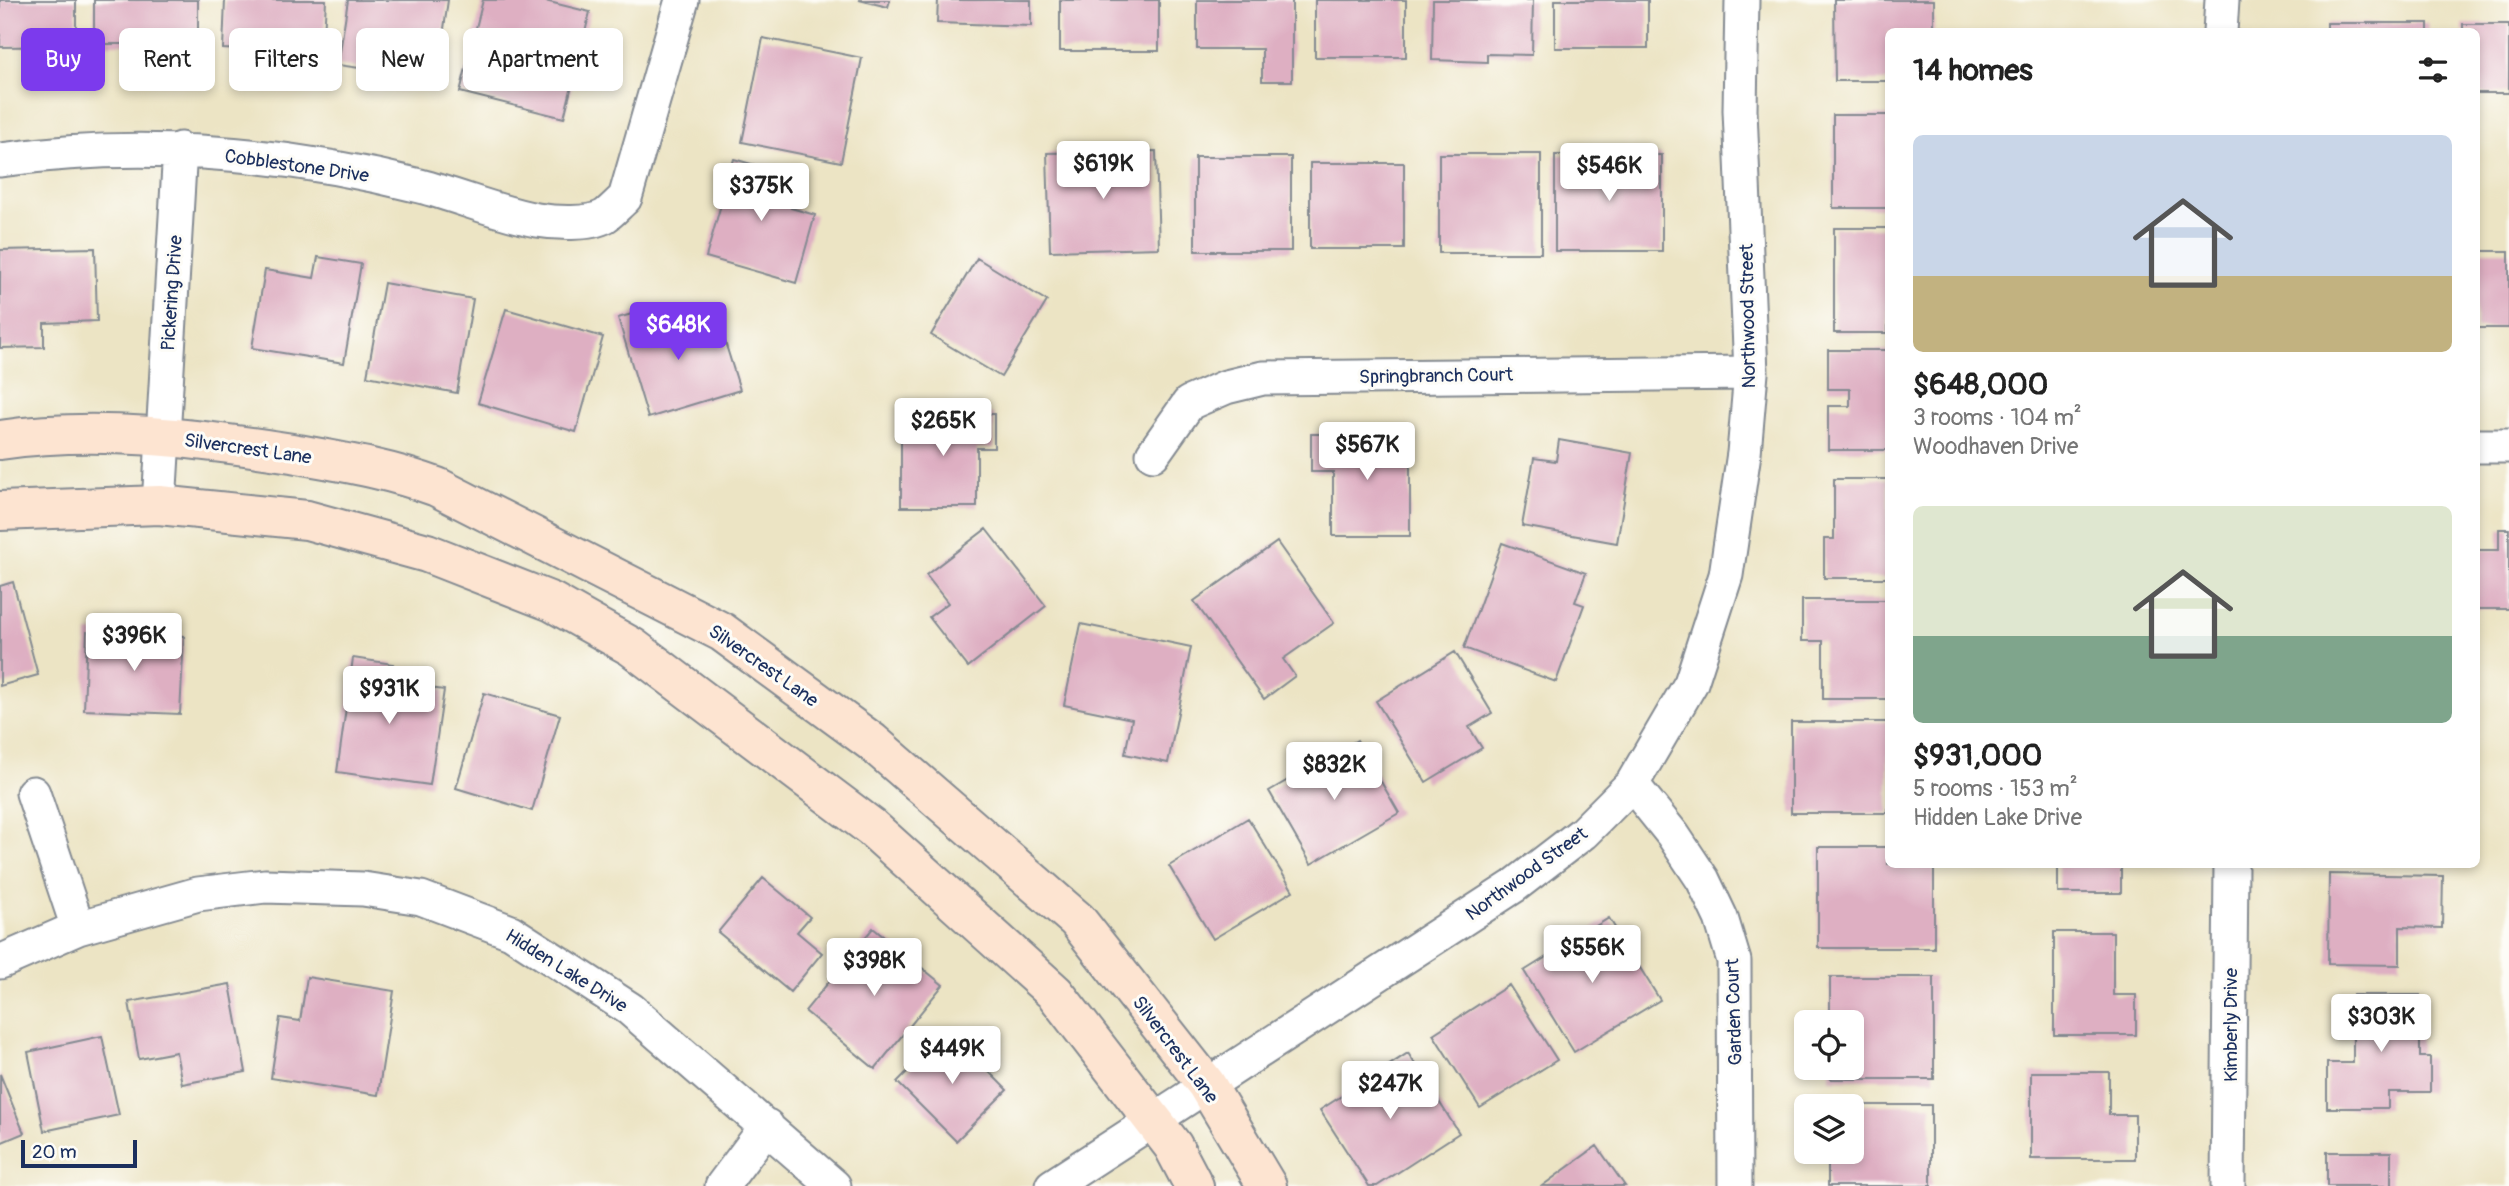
<!DOCTYPE html>
<meta charset="utf-8">
<style>
:root{--surface:#fff;--page:#f6f6f6;--text:#222;--muted:#767676;--accent:#7c3aed}
body{margin:0;font-family:Pangolin,sans-serif;background:var(--page);color:var(--text);height:100vh;display:flex;flex-direction:column;font-size:26px;white-space:nowrap}
*{box-sizing:border-box;margin:0}
p{font-size:23px;color:var(--muted)}
.icon{flex:none;width:38px;height:38px;fill:none;stroke:currentColor;stroke-width:2;stroke-linecap:round;stroke-linejoin:round}
.map{position:relative;flex:1;overflow:hidden}
.panel{position:absolute;left:1885px;top:28px;width:595px;height:840px;display:flex;flex-direction:column;background:var(--surface);border-radius:10px;box-shadow:0 4px 10px #0003}
.panel>*{flex:none}
.top-card{position:absolute;left:21px;top:28px;width:665px;height:63px;display:flex;gap:14px}
.buttons{position:absolute;left:1794px;top:1010px;display:grid;gap:14px}
.buttons a{display:grid;place-items:center;width:70px;height:70px;border-radius:10px;background:var(--surface);box-shadow:0 4px 10px #0003;font-size:35px}
.scale{position:absolute;left:21px;bottom:18px;width:116px;box-sizing:border-box;padding-left:7px;border:4px solid #1b2f5e;border-top:0;font-size:19px;line-height:24px;white-space:nowrap;color:#1b2f5e;-webkit-text-stroke:5px #fdfcf7;paint-order:stroke}
.price{position:absolute;translate:-50% -60px;padding:0 16px;border-radius:7px;background:#fff;color:#222;font-size:23px;line-height:46px;filter:drop-shadow(0 2px 4px #0008)}
.price::after{content:'';position:absolute;left:50%;top:42px;width:21px;height:16px;margin-left:-10px;background:inherit;clip-path:polygon(0 0,100% 0,50% 100%)}
.price.current{background:var(--accent);color:#fff}
ul{padding:0;list-style:none}
li{display:grid;align-content:center;gap:14px;height:371px;padding:0 28px}
li span{display:grid;place-items:center;height:217px;border-radius:10px;color:#555}
li>.icon{margin-inline-start:auto}
span .icon{width:126px;height:126px;fill:#fffc;stroke-width:1}
li b{font-size:30px}
h2{display:flex;justify-content:space-between;align-items:center;height:84px;padding:0 28px;font-size:30px}
.pill{padding:0 24px;border-radius:10px;background:var(--surface);box-shadow:0 4px 10px #0003;font-size:24px;line-height:63px}
.pill.current{background:var(--accent);color:#fff}
.map>svg:first-child{display:block}
.building{fill:#deafc2}
.lines{fill:none;stroke-linecap:round;stroke-linejoin:round}
.street-casing{stroke:#848a91;stroke-width:37}
.secondary-casing{stroke:#848a91;stroke-width:42}
.street{stroke:#fff;stroke-width:33}
.secondary{stroke:#fde4d1;stroke-width:38}
.labels{text-anchor:middle;stroke-width:6;stroke-linejoin:round;paint-order:stroke}
.street-label{font-size:19px;fill:#1b2f5e;stroke:#fdfcf7}
</style>
<div class="map">
<svg width="2509" height="1186" viewBox="0 0 2509 1186">
<rect width="100%" height="100%" fill="#fdfcf7"/>
<filter id="ink" filterUnits="userSpaceOnUse"><feTurbulence type="fractalNoise" baseFrequency=".0143" numOctaves="2"/><feDisplacementMap in="SourceGraphic" scale="14" xChannelSelector="R" yChannelSelector="G"/><feConvolveMatrix kernelMatrix="1 2 1 2 8 2 1 2 1" color-interpolation-filters="sRGB"/></filter>
<filter id="wash" filterUnits="userSpaceOnUse"><feTurbulence type="fractalNoise" baseFrequency=".00686" numOctaves="4" result="noise"/><feDisplacementMap in="SourceGraphic" scale="28" xChannelSelector="R" yChannelSelector="G"/><feGaussianBlur stdDeviation="1.57" result="paint"/><feColorMatrix in="noise" values="0 0 0 0 0 0 0 0 0 0 0 0 0 0 0 0 0 1.4 0 .05"/><feComposite in="paint" operator="in"/></filter>
<g filter="url(#wash)">
<rect width="100%" height="100%" fill="#ece4c4"/>
<g id="blocks">
<path class="building" d="M 0,0 L 76,0 L 76,46 L 0,47 Z
M 94,0 L 198,0 L 198,44 L 94,44 Z
M 225,0 L 326,0 L 323,54 L 223,49 Z
M 348,0 L 448,0 L 437,79 L 338,65 Z
M 483,0 L 541,0 L 590,12 L 564,118 L 460,92 Z
M 859,0 L 890,0 L 888,7 Z
M 938,0 L 1031,0 L 1031,26 L 937,23 Z
M 1060,0 L 1159,0 L 1159,51 L 1060,51 Z
M 1197,0 L 1292,0 L 1292,81 L 1262,81 L 1262,49 L 1197,49 Z
M 1315,0 L 1406,0 L 1406,57 L 1315,57 Z
M 1433,0 L 1533,0 L 1532,55 L 1487,54 L 1487,62 L 1432,60 Z
M 1555,0 L 1648,0 L 1648,48 L 1555,48 Z
M 1834,0 L 1934,0 L 1934,32 L 1888,32 L 1888,81 L 1835,81 Z
M 2327,23 L 2428,23 L 2428,32 L 2327,32 Z
M 2463,24 L 2509,24 L 2509,93 L 2476,93 L 2476,32 L 2463,32 Z
M 763,38 L 862,58 L 841,162 L 742,142 Z
M 1833,115 L 1888,115 L 1888,208 L 1833,208 Z
M 1156,151 L 1159,248 L 1050,251 L 1047,153 Z
M 1439,154 L 1541,154 L 1541,253 L 1439,253 Z
M 1555,155 L 1662,155 L 1662,251 L 1555,251 Z
M 1195,157 L 1291,157 L 1291,251 L 1195,251 Z
M 734,159 L 800,178 L 791,208 L 815,215 L 796,283 L 706,257 Z
M 1310,163 L 1404,163 L 1404,249 L 1310,249 Z
M 1834,228 L 1888,228 L 1888,333 L 1834,333 Z
M 95,248 L 97,321 L 44,323 L 44,347 L 0,348 L 0,250 Z
M 2476,251 L 2509,251 L 2509,328 L 2476,328 Z
M 318,257 L 361,264 L 344,363 L 252,348 L 265,270 L 314,278 Z
M 977,258 L 1047,301 L 1001,377 L 931,335 Z
M 384,283 L 473,299 L 457,393 L 367,376 Z
M 506,309 L 603,337 L 576,432 L 478,403 Z
M 649,309 L 655,330 L 716,313 L 740,390 L 648,418 L 618,318 Z
M 1828,350 L 1888,350 L 1888,450 L 1828,450 L 1828,406 L 1850,406 L 1850,389 L 1828,389 Z
M 901,414 L 994,414 L 994,448 L 977,448 L 977,507 L 901,507 Z
M 1311,434 L 1410,434 L 1410,536 L 1333,536 L 1333,472 L 1311,472 Z
M 1559,440 L 1632,453 L 1617,543 L 1522,526 L 1534,458 L 1556,461 Z
M 1834,479 L 1888,479 L 1888,578 L 1824,578 L 1824,539 L 1834,539 Z
M 986,529 L 1046,606 L 968,667 L 929,617 L 948,603 L 926,575 Z
M 2499,529 L 2509,529 L 2509,609 L 2476,609 L 2476,550 L 2499,550 Z
M 1277,542 L 1334,623 L 1283,659 L 1295,676 L 1264,699 L 1194,601 Z
M 1502,543 L 1586,573 L 1575,602 L 1584,605 L 1556,682 L 1464,648 Z
M 13,582 L 38,675 L 0,686 L 0,586 Z
M 1802,600 L 1888,600 L 1888,699 L 1823,699 L 1823,641 L 1802,641 Z
M 1081,624 L 1191,647 L 1168,763 L 1125,754 L 1132,719 L 1064,705 Z
M 87,632 L 184,636 L 180,714 L 84,710 Z
M 1455,652 L 1492,713 L 1469,727 L 1482,748 L 1426,782 L 1376,701 Z
M 353,658 L 393,664 L 390,682 L 444,690 L 430,785 L 337,772 Z
M 484,693 L 560,715 L 532,811 L 456,788 Z
M 1791,722 L 1888,722 L 1888,813 L 1791,813 Z
M 1357,740 L 1399,813 L 1311,864 L 1269,791 Z
M 1248,818 L 1293,891 L 1213,939 L 1169,866 Z
M 1818,847 L 1888,847 L 1888,864 L 1934,864 L 1934,948 L 1818,948 Z
M 2058,864 L 2121,864 L 2121,893 L 2058,893 Z
M 2329,874 L 2443,876 L 2442,928 L 2400,927 L 2400,965 L 2328,964 Z
M 763,878 L 810,917 L 797,932 L 822,953 L 790,992 L 718,932 Z
M 1609,918 L 1660,1000 L 1574,1052 L 1524,971 Z
M 873,928 L 943,985 L 875,1069 L 805,1011 Z
M 2054,932 L 2113,932 L 2113,995 L 2136,995 L 2136,1035 L 2054,1035 Z
M 307,977 L 394,991 L 378,1095 L 271,1078 L 280,1018 L 300,1021 Z
M 1830,977 L 1934,977 L 1934,1079 L 1830,1079 L 1830,1068 L 1852,1068 L 1852,1022 L 1830,1022 Z
M 230,984 L 246,1072 L 182,1084 L 176,1052 L 139,1059 L 129,1002 Z
M 1509,985 L 1557,1060 L 1480,1108 L 1433,1034 Z
M 2353,995 L 2420,995 L 2420,1057 L 2430,1057 L 2430,1092 L 2388,1092 L 2388,1108 L 2327,1108 L 2327,1063 L 2353,1063 Z
M 948,1030 L 1007,1090 L 956,1141 L 897,1082 Z
M 102,1036 L 119,1115 L 44,1131 L 28,1052 Z
M 1408,1053 L 1459,1133 L 1377,1186 L 1369,1186 L 1320,1110 Z
M 2031,1072 L 2109,1072 L 2109,1115 L 2135,1115 L 2135,1159 L 2031,1159 Z
M 0,1074 L 24,1133 L 0,1143 Z
M 1852,1105 L 1931,1105 L 1931,1186 L 1828,1186 L 1828,1152 L 1852,1152 Z
M 1597,1146 L 1625,1186 L 1542,1186 Z
M 2327,1152 L 2391,1152 L 2391,1186 L 2327,1186 Z"/>
</g>
</g>
<g filter="url(#ink)">
<use href="#blocks" fill-opacity="0" stroke="#848a91" stroke-width="2"/>
<g class="lines">
<defs>
<path id="street" d="M 2220,32 L 2222,0
M 0,160 C 140,140 283,152 420,186 C 459,196 498,213 537,220 C 555,223 589,225 605,216 C 612,211 619,203 625,198 L 682,0
M 2476,446 L 2509,446
M 1153,454 L 1189,403 L 1226,387 L 1263,378 L 1751,373
M 159,505 L 180,149
M 1632,784 L 1673,835 L 1703,880 L 1721,918 L 1734,961 L 1735,1186
M 33,793 L 78,928
M 0,962 L 78,928 L 198,894 L 265,886 L 363,889 L 421,898 L 511,932 L 630,1009 L 834,1186
M 722,1186 L 767,1126
M 1052,1186 L 1514,886 L 1583,833 L 1632,784 L 1691,683 L 1726,575 L 1744,453 L 1751,373 L 1740,110 L 1742,0
M 2228,1186 L 2231,864"/>
<path id="secondary" d="M 0,440 C 97,426 196,438 292,453 C 343,462 388,469 437,487 L 722,632 L 872,742 L 1077,920 L 1206,1084 L 1267,1186
M 0,511 L 159,505 L 307,520 L 427,553 L 552,602 L 632,647 L 871,827 L 1055,993 L 1173,1146 L 1194,1186"/>
</defs>
<use href="#street" class="street-casing"/>
<use href="#secondary" class="secondary-casing"/>
<use href="#street" class="street"/>
<use href="#secondary" class="secondary"/>
</g>
</g>
<g class="labels">
<g class="street-label">
<text transform="translate(297 165) rotate(8)" y="7">Cobblestone Drive</text>
<text transform="translate(171 293) rotate(-86)" y="7">Pickering Drive</text>
<text transform="translate(1747 316) rotate(-91)" y="7">Northwood Street</text>
<text transform="translate(1436 375) rotate(-1)" y="7">Springbranch Court</text>
<text transform="translate(248 448) rotate(8)" y="7">Silvercrest Lane</text>
<text transform="translate(764 665) rotate(35)" y="7">Silvercrest Lane</text>
<text transform="translate(1526 873) rotate(-36)" y="7">Northwood Street</text>
<text transform="translate(567 970) rotate(32)" y="7">Hidden Lake Drive</text>
<text transform="translate(1733 1012) rotate(-92)" y="7">Garden Court</text>
<text transform="translate(2230 1025) rotate(-90)" y="7">Kimberly Drive</text>
<text transform="translate(1176 1049) rotate(53)" y="7">Silvercrest Lane</text>
</g>
</g>
</svg>
<div class="buttons">
<a><svg class="icon" aria-label="locate" viewBox="0 0 24 24"><circle cx="12" cy="12" r="6"/><path d="M12 2v4M12 18v4M2 12h4M18 12h4"/></svg></a>
<a><svg class="icon" aria-label="layers" viewBox="0 0 24 24"><path d="M12 4l9 5-9 5-9-5zM3 14l9 5 9-5"/></svg></a>
</div>
<div class="scale">20 m</div>
<b class="price" style="left:1103px;top:201px">$619K</b>
<b class="price" style="left:1609px;top:203px">$546K</b>
<b class="price" style="left:761px;top:223px">$375K</b>
<b class="price current" style="left:678px;top:362px">$648K</b>
<b class="price" style="left:943px;top:458px">$265K</b>
<b class="price" style="left:1367px;top:482px">$567K</b>
<b class="price" style="left:134px;top:673px">$396K</b>
<b class="price" style="left:389px;top:726px">$931K</b>
<b class="price" style="left:1334px;top:802px">$832K</b>
<b class="price" style="left:1592px;top:985px">$556K</b>
<b class="price" style="left:874px;top:998px">$398K</b>
<b class="price" style="left:2381px;top:1054px">$303K</b>
<b class="price" style="left:952px;top:1086px">$449K</b>
<b class="price" style="left:1390px;top:1121px">$247K</b>
<div class="top-card">
<a class="pill current">Buy</a>
<a class="pill">Rent</a>
<a class="pill">Filters</a>
<a class="pill">New</a>
<a class="pill">Apartment</a>
</div>
<section class="panel">
<h2>14 homes<svg class="icon" aria-label="filters" viewBox="0 0 24 24"><path d="M4 7h16M4 17h16"/><circle cx="9" cy="7" r="2"/><circle cx="15" cy="17" r="2"/></svg></h2>
<ul>
<li><span style="background:linear-gradient(#c9d6e8 65%,#c2b280 0)"><svg class="icon" aria-label="home" viewBox="0 0 24 24"><path d="M3 11l9-7 9 7M6 9v11h12V9"/></svg></span><div><b>$648,000</b><p>3 rooms · 104 m²</p><p>Woodhaven Drive</p></div></li>
<li><span style="background:linear-gradient(#dfe7d0 60%,#7fa58c 0)"><svg class="icon" aria-label="home" viewBox="0 0 24 24"><path d="M3 11l9-7 9 7M6 9v11h12V9"/></svg></span><div><b>$931,000</b><p>5 rooms · 153 m²</p><p>Hidden Lake Drive</p></div></li>
</ul>
</section>
</div>
